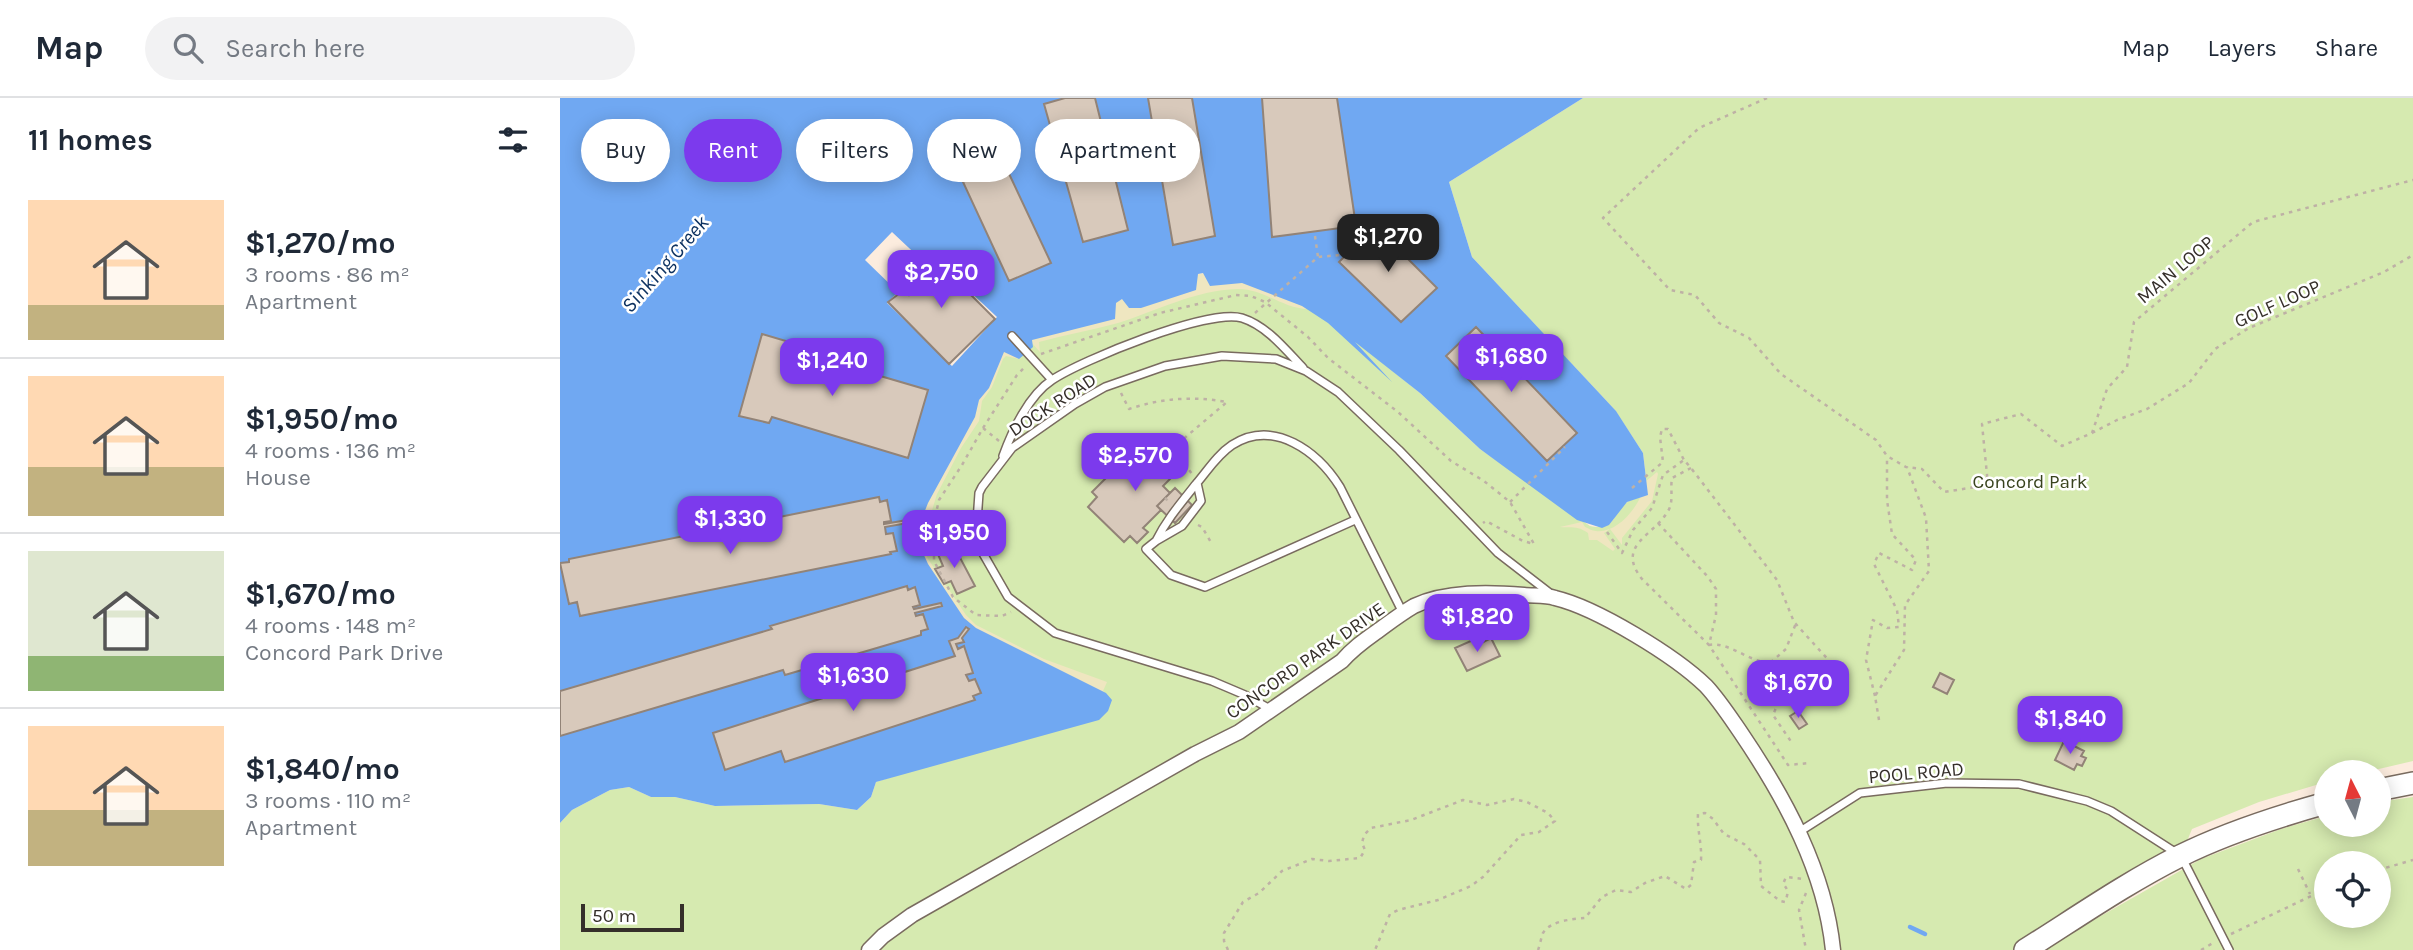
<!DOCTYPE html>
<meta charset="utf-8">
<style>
:root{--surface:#fff;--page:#f2f2f3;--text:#1f2937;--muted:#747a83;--line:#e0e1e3;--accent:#7c3aed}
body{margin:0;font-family:Karla,sans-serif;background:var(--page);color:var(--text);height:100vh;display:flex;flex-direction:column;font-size:26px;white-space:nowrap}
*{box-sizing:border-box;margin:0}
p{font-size:23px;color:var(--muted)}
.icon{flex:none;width:38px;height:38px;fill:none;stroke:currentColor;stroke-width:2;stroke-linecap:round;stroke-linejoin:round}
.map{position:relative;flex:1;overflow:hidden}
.details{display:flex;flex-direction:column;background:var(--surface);width:560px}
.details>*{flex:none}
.guide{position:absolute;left:21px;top:21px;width:665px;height:63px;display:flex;gap:14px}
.needle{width:46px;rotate:354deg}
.tools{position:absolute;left:1754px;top:662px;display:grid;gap:14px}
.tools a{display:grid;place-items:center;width:77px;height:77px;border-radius:50%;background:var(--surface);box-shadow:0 4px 18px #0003;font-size:35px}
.scale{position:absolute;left:21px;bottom:18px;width:103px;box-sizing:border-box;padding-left:7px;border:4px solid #352f2a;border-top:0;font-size:19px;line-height:24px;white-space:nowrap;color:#352f2a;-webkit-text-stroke:5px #fff;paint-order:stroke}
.price{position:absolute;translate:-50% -60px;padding:0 16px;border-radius:14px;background:var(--accent);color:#fff;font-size:23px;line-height:46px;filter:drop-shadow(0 2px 4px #0008)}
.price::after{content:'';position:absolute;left:50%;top:42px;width:21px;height:16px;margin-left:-10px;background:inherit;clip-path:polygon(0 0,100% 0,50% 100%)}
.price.current{background:#222;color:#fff}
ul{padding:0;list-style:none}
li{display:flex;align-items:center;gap:21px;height:175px;padding:0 28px}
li+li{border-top:2px solid var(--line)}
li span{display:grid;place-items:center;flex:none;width:196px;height:140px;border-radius:0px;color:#555}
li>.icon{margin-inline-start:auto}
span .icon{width:84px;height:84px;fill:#fffc;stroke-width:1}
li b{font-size:30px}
h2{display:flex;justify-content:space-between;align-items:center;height:84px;padding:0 28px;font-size:30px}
.tag{padding:0 24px;border-radius:32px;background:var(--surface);box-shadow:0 4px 18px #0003;font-size:24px;line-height:63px}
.tag.current{background:var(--accent);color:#fff}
header{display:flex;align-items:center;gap:42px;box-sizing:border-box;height:98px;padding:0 35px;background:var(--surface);border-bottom:2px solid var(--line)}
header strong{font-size:33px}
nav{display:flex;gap:38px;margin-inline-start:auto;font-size:24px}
.search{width:490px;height:63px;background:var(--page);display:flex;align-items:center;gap:18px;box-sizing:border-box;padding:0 24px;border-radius:38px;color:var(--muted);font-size:26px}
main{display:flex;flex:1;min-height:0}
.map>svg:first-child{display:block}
.green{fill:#d6eab0;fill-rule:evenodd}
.sand{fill:#efe6c0}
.water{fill:#70a8f2}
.pier{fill:#fcecde}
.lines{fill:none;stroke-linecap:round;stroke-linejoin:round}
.stream{stroke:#70a8f2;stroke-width:4.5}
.building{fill:#d8c9bb;stroke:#928377;stroke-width:2}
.service-casing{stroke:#796b5f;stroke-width:10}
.minor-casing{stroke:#796b5f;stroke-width:17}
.secondary-casing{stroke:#796b5f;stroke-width:24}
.path{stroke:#beb1a5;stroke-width:2.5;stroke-dasharray:3.5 5;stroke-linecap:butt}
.service{stroke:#fff;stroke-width:7}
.minor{stroke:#fff;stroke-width:14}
.secondary{stroke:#fff;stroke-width:21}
.labels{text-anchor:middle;stroke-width:5;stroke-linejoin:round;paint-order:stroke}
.street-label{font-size:19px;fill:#352f2a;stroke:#fff}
.park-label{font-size:19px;fill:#38431d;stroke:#fff}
.water-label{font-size:21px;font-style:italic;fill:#0d3261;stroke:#fff}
</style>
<header>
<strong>Map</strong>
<div class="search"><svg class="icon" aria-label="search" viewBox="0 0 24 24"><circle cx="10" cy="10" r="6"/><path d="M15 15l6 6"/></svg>Search here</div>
<nav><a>Map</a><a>Layers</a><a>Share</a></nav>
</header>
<main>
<section class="details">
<h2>11 homes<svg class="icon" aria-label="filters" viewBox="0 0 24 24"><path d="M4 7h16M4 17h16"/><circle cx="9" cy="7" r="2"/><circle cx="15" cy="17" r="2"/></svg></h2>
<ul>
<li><span style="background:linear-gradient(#ffd9b3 75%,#c2b280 0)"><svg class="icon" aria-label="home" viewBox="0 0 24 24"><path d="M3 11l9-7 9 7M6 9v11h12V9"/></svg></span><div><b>$1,270/mo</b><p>3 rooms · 86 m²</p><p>Apartment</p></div></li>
<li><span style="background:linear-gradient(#ffd9b3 65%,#c2b280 0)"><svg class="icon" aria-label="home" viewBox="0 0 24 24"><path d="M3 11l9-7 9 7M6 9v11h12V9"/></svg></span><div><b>$1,950/mo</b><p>4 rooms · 136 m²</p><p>House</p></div></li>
<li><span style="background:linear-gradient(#dfe7d0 75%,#8fb573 0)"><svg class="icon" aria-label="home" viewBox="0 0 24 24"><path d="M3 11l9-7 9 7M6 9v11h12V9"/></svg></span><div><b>$1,670/mo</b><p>4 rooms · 148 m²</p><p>Concord Park Drive</p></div></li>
<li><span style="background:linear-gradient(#ffd9b3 60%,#c2b280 0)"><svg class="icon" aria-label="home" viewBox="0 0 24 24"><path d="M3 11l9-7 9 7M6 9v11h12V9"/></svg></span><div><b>$1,840/mo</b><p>3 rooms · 110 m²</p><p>Apartment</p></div></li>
</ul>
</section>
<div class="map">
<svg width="1853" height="852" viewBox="0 0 1853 852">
<rect width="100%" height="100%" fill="#fcecde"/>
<path class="green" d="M 1023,0 L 1853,0 L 1853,663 L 1806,674 L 1766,674 L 1766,684 L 1699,704 L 1632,731 L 1621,758 L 1469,852 L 0,852 L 0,725 L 12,712 L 50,692 L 69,689 L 91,699 L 115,699 L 155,708 L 259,706 L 297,712 L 311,699 L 316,684 L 354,672 L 414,538 L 353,444 L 441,250 L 690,168 L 804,250 L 860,295 L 920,351 L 1030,428 C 1055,433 1051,418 1066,405 C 1071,401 1081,399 1088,397 L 1083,355 L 1055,312 L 912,159 L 889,84 Z
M 1853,699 L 1853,852 L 1481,852 L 1641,761 L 1721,731 L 1766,718 L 1766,726 L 1818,726 L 1818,704 ZM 1766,765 L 1818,765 L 1818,817 L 1766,817 Z"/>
<path class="sand" d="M 669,170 L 748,211 C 723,211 703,190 677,191 C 636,192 596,213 558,225 C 532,232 505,237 479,244 L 480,254 L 461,233 L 569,190 Z
M 444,244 L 459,261 L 446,258 L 443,261 L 432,289 L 422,303 L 419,323 L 401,350 L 377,396 L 362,445 L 368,461 L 406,517 L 416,527 L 484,561 L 547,584 L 543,593 L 546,595 L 414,538 L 353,444 L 361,408 Z
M 1097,374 L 1098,376 L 1092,403 L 1062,440 L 1062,447 L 1050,431 L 1044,435 L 1055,451 L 1053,453 L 1037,442 L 1029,442 L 1028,435 C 1017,427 1011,430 1000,429 L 1022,424 L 1025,429 C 1028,430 1032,433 1036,433 C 1059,436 1083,404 1085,384 Z"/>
<path class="water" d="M 0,0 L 1023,0 L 889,84 L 912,159 L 1056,313 L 1083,355 L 1088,397 L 1067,404 L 1049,427 L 1042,430 L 1017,422 L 920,351 L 860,295 L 795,244 L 832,284 L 768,225 L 742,208 L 682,185 L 650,188 L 643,175 L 638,176 L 636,192 L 581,210 L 569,210 L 562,201 L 556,205 L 555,221 L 472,242 L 473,249 L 459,261 L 444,254 L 429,290 L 419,302 L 415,319 L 368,405 L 359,428 L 359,446 L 368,466 L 404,520 L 416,530 L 546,595 L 552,602 L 548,613 L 539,622 L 316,684 L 311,699 L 297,712 L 259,706 L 155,708 L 115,699 L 91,699 L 69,689 L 50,692 L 12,712 L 0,725 Z"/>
<path class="pier" d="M 332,134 L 365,165 L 372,158 L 437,219 L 392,268 L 327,205 L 338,194 L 305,162 Z"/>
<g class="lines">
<path class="stream" d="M 1350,829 L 1365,836"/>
</g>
<path class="building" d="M 505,0 L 535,0 L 568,132 L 523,144 L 484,6 Z
M 588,0 L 632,0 L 655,138 L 613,147 Z
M 702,0 L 777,0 L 796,128 L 712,139 Z
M 444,65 L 491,165 L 449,183 L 403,84 Z
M 815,128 L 877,190 L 841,224 L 779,164 Z
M 372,158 L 435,221 L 389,266 L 328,204 L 344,192 L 349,197 L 351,195 L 343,186 Z
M 916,229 L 1017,335 L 987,363 L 886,258 Z
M 202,236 L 236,246 L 235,253 L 368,292 L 348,360 L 212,319 L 209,325 L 179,318 Z
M 601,344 L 624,367 L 603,388 L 610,395 L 597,408 L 601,412 L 583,430 L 588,434 L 577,445 L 570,438 L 564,444 L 528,409 L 537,399 L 532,394 L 564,362 L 574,371 Z
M 615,390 L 632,407 L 615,425 L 597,408 Z
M 319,399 L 320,404 L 327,402 L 331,423 L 324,424 L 324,426 L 376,417 L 375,420 L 325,429 L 326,436 L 333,435 L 337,453 L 330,454 L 331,456 L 20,518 L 17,504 L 9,506 L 0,465 L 9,464 L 9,461 Z
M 390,447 L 394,453 L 396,452 L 415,488 L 397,496 L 391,483 L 384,486 L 375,471 L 383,468 L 377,454 Z
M 347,488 L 348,492 L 355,489 L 360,507 L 353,509 L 354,511 L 381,505 L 382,508 L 355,515 L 356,518 L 363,516 L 368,531 L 361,533 L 361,537 L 225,577 L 223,572 L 0,638 L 0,593 L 212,531 L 210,528 Z
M 406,529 L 409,531 L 402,540 L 404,544 L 396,546 L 398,551 L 404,548 L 413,575 L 406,577 L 409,583 L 415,581 L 421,595 L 413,598 L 415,602 L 225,664 L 221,653 L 165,672 L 153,635 L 395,558 L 389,543 L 398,540 Z
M 931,540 L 940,558 L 907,573 L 895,550 L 913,542 L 916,548 Z
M 1380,575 L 1394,582 L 1387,596 L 1373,589 Z
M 1238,613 L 1247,626 L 1239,631 L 1230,618 Z
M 1504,643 L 1524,653 L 1521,658 L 1526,660 L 1522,668 L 1517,666 L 1514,672 L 1495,662 Z"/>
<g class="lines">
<defs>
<path id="service" d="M 452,238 L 492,282
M 443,358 C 452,333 469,297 492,282 C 522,262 649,210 682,220 C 707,228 725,251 743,270
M 637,385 L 641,403 L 622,428 L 596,443 L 586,451 L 611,477 L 645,489 L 795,422
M 596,443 C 607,421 621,405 636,386 C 648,372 657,357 672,347 C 714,320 758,354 780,389 L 843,515
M 710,611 L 685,597 L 652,583 L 495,535 L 448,499 L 417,445 L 416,438 L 419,395 L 422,389 L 452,350 L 515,306 L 545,289 L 605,268 L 662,258 L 716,261 L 746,273 L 778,294 L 839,352 L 938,455 L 991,496
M 1239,734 L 1300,695 L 1387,685 L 1459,686 L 1527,703 L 1551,713 L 1621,758 L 1669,852"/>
<path id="minor" d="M 309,852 L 323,838 L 352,817 L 635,656 L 679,634 L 782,563 C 793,550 805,542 819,532 C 830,524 842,515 854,508 C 886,493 929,494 964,497 C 974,498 986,497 995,500 C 1037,510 1115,558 1146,588 C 1159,602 1170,619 1181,635 C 1225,700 1265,773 1273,852"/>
<path id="secondary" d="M 1818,692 L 1853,685
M 1465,852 C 1516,820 1566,785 1620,758 C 1666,735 1716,719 1766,705"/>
</defs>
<use href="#service" class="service-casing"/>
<use href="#minor" class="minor-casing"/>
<use href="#secondary" class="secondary-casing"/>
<path class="path" d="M 1207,0 L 1139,30 L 1043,120 L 1110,192 L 1135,197 L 1159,225 L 1189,240 L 1221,276 L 1316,342 L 1327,358 L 1346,369 L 1362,371 L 1384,394 L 1428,387 L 1422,326 L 1461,316 L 1502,348 L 1532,335 L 1547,291 L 1567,269 L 1574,224 L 1693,124 L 1853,82
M 755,138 L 758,159
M 695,215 L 758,159 L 780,157 L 792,145 L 797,149
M 481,256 L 600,215 L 676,197 L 691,198 L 705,204 L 748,239 L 768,260 L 838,314 L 891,363 L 924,383 L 950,404 L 974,446 L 963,443 L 926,423 L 923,425
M 561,295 L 569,311 C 602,300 633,298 667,304 L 621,343 L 600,343 L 569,366
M 423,330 L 457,277 L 465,269
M 1532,335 L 1557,322 L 1587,311 L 1629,285 L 1655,251 L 1689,230 L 1824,174 L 1853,157
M 439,343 L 423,330 L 402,367 L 379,402 L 374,424 L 374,463 L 393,499 L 416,517 L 442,518 L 451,514
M 609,345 L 632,376
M 1131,370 L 1112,380 C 1110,390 1114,404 1108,413 C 1094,438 1055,447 1082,481 L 1149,547 L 1228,667 L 1250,665
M 1072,390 L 1103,364 L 1100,339 L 1102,331 L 1108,331 L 1124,362
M 605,400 L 610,405
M 950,404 L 1005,349
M 1098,425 L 1148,479 L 1156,491 L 1156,517 L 1149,547 C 1168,543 1189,564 1210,565
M 638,427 L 642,429 L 652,446
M 1047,434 L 1062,455 L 1073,432 L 1092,410 L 1103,377 L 1124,362 L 1131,370 L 1217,482 L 1234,524 L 1284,579 L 1285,586 L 1279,592 L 1222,596 L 1213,617 L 1232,645
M 374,439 L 393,423 L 406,426
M 1222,596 L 1210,565 L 1226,551 L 1236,525
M 1315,598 L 1306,562 L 1313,522 L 1327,530 L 1339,529 L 1337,512 L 1314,466 L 1319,455 L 1352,472 L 1356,462 L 1332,436 L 1327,402 L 1327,359
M 1319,622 L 1315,598 L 1344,552 L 1345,507 L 1369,473 L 1366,420 L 1347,369
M 1738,771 L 1750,796
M 1818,772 L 1853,762
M 1246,795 L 1239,812 L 1246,852
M 1671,836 L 1766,791
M 668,852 L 664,843 L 664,835 L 683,804 L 699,795 L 722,773 L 752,761 L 769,763 L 800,760 L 805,752 L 802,745 L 804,737 L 811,730 L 851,722 L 903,702 L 927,707 L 954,701 L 967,704 L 988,715 L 995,723 L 979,734 L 961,737 L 923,779 L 911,788 L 878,802 L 838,812 L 830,816 L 815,852
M 978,852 C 980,847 981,840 983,835 C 990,823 1012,821 1025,820 L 1042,799 L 1056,792 L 1071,794 L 1085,785 L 1105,778 L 1126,791 L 1131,787 L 1134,764 L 1141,762 C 1142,746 1137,732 1138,716 L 1145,715 L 1153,721 L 1164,736 L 1184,746 L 1200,762 L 1201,788 L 1220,803 L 1225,804 C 1228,796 1229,792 1223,786 L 1226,779 L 1244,781
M 1641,852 L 1653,845"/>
<use href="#service" class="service"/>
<use href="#minor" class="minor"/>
<use href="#secondary" class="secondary"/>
</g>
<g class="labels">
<g class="street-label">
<text transform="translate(1615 171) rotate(-40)" y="7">MAIN LOOP</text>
<text transform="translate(1717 205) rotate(-24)" y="7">GOLF LOOP</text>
<text transform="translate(492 306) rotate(-33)" y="7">DOCK ROAD</text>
<text transform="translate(745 562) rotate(-35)" y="7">CONCORD PARK DRIVE</text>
<text transform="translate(1356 674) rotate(-5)" y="7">POOL ROAD</text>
</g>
<g class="park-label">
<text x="1470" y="390">Concord Park</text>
</g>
<g class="water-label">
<text transform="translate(105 166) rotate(-49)" y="7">Sinking Creek</text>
</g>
</g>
</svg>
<div class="tools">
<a><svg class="needle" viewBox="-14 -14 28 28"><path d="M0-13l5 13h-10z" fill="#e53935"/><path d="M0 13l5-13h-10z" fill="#747a83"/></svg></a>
<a><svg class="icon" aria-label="locate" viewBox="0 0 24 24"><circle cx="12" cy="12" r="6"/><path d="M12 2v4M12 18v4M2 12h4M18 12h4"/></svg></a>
</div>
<div class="scale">50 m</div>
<b class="price current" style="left:828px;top:176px">$1,270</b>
<b class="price" style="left:381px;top:212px">$2,750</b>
<b class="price" style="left:951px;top:296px">$1,680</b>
<b class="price" style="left:272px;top:300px">$1,240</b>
<b class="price" style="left:575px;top:395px">$2,570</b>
<b class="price" style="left:170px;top:458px">$1,330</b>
<b class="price" style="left:394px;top:472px">$1,950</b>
<b class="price" style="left:917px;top:556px">$1,820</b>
<b class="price" style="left:293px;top:615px">$1,630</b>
<b class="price" style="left:1238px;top:622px">$1,670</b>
<b class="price" style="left:1510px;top:658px">$1,840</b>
<div class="guide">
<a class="tag">Buy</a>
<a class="tag current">Rent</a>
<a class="tag">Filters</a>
<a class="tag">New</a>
<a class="tag">Apartment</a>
</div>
</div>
</main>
